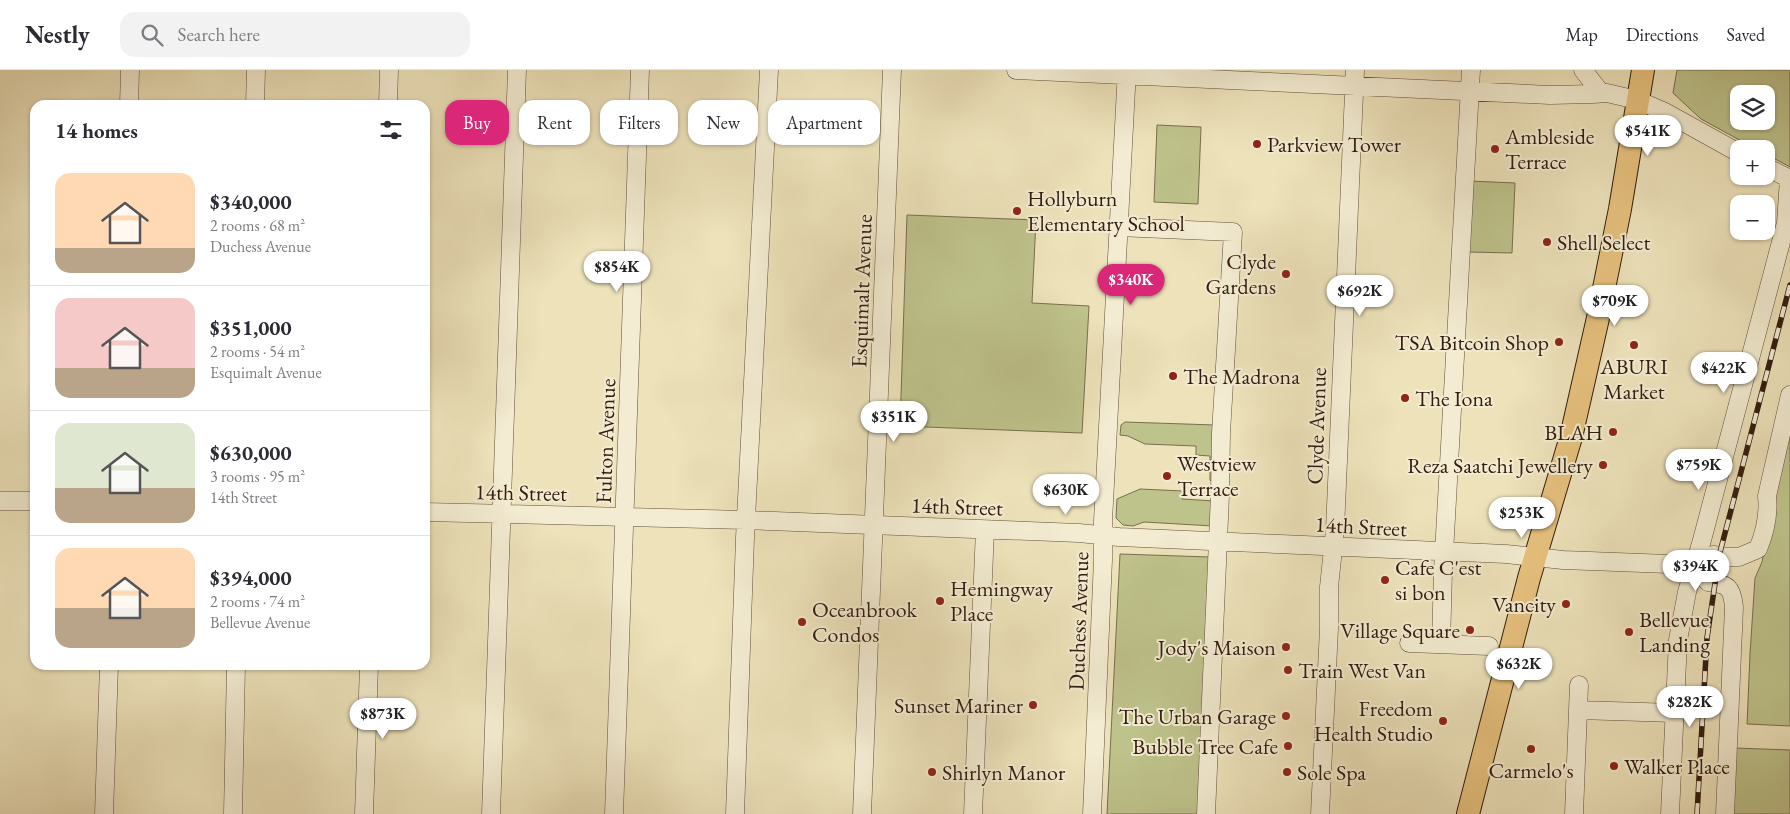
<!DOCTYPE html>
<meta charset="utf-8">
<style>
:root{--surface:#fff;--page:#f2f2f3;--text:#2b2b33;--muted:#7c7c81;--line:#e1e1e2;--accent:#db2777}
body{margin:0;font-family:"EB Garamond",serif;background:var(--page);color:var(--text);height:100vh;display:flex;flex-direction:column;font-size:19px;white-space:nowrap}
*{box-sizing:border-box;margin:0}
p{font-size:16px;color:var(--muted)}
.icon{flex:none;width:28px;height:28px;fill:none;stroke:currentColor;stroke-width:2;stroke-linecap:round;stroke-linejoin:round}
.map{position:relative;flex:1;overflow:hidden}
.side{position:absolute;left:30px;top:30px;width:400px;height:570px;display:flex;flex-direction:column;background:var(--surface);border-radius:15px;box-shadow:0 1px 4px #0004}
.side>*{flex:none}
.guide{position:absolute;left:445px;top:30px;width:475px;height:45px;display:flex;gap:10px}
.controls{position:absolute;left:1730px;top:15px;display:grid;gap:10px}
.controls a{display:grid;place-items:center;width:45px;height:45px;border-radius:10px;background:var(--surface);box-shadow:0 1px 4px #0004;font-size:25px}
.price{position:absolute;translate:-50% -42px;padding:0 11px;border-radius:18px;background:#fff;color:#222;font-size:16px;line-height:32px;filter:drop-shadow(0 1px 2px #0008)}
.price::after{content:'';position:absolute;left:50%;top:30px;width:15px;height:11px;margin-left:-8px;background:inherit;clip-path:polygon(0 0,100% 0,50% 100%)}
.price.active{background:var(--accent);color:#fff}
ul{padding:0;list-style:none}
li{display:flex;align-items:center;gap:15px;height:125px;padding:0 25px}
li+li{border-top:1px solid var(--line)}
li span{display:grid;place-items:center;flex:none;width:140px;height:100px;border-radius:15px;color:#555}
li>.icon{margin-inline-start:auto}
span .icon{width:60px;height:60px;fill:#fffc;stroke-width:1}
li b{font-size:21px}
h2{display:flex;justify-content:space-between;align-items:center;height:60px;padding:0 25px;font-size:21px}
.pill{padding:0 18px;border-radius:15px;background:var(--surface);box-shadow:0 1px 4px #0004;font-size:18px;line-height:45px}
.pill.active{background:var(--accent);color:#fff}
header{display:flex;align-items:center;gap:30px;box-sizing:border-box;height:70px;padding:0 25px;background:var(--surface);border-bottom:1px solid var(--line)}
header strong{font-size:24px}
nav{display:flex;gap:28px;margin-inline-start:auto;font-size:18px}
.search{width:350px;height:45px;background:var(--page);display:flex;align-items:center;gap:12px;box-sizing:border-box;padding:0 18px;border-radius:15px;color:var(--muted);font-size:19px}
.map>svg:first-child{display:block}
.green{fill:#bec28b;stroke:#786f4e;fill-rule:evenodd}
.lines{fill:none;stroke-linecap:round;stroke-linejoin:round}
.minor-casing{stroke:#624e3a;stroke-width:19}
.major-casing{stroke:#331c10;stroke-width:24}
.minor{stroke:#f3ecd2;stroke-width:18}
.major{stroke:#e6c17d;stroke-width:22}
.rail-casing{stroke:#331c10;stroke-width:5.5}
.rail{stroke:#f3ecd2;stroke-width:4;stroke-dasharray:11;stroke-linecap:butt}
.poi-dot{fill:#8f2418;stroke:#f3ecd2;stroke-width:2}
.labels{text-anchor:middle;stroke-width:4;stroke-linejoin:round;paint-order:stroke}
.poi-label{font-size:22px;fill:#331c10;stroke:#f3ecd2;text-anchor:start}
.street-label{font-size:22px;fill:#331c10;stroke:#f3ecd2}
</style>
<header>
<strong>Nestly</strong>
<div class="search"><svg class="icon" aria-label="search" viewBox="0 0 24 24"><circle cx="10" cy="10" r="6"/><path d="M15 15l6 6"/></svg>Search here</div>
<nav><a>Map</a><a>Directions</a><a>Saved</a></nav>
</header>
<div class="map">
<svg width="1790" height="744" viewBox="0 0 1790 744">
<rect width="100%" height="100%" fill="#ede2ba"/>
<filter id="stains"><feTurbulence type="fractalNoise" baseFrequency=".004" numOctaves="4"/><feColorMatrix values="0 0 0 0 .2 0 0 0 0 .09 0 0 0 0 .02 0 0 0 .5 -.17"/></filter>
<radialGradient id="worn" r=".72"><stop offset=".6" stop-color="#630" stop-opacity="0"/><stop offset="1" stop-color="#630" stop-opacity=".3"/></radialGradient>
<path class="green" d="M 1677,0 L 1790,0 L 1790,97 L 1766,84 L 1766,79 L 1756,79 L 1701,49 L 1673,23 ZM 1739,24 L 1766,24 L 1766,51 L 1739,51 Z
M 1157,55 L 1201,57 L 1198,134 L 1154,132 Z
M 1470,111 L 1515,113 L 1512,183 L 1467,182 Z
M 907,145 L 1036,150 L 1032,233 L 1089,236 L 1082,363 L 900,356 Z
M 1790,347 L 1790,656 L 1747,654 L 1750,584 L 1755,508 L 1762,492 Z
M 1125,352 L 1215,355 L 1212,412 L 1210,410 L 1210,386 L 1196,385 L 1196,376 L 1145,374 L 1128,366 L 1120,365 L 1121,355 Z
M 1140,419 L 1183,421 L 1182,429 L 1215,431 L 1213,456 L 1144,452 L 1133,456 L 1123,455 L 1116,448 L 1117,429 Z
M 1120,484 L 1210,487 L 1198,744 L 1107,744 Z
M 1735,678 L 1790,680 L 1790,744 L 1732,744 Z"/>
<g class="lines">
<defs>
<path id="minor" d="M 1016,0 L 1550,25 L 1593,24 L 1607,23 L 1637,30 L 1665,42 L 1739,83
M 1583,0 L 1601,23
M 129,35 L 130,0
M 255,35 L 256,0
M 388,35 L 389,0
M 1766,97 L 1790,109
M 1118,157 L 1233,162 L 1221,363 L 1220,425 L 1206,744
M 0,431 L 35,431
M 425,442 L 746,450 L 1079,463 L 1119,467 L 1506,484 L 1563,490 L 1695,495
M 1695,495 L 1708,512 C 1728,514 1732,517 1734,537 L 1725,744
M 1695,495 L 1713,485 L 1728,487 L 1739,487 L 1758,479 C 1765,462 1769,444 1767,426 L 1790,325
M 1409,573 L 1489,576
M 1441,574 L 1443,501 L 1471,0
M 1578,640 L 1579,615
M 104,744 L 109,595
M 233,744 L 236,595
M 364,744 L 369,595
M 491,744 L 517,0
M 614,744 L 640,0
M 735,744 L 745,468 L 769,0
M 862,744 L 892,0
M 973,744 L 985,460
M 1092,744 L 1103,490 L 1103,451 L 1127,0
M 1320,744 L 1329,558 L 1329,517 L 1335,460 L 1355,0
M 1574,744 L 1578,640 L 1675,643
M 1670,744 L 1678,570 L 1687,522 L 1702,470 L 1786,153 L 1789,109"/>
<path id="major" d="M 1468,744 L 1529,508 L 1571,367 L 1598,248 L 1620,139 L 1643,0"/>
</defs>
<use href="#minor" class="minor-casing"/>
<use href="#major" class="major-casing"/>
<use href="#minor" class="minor"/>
<use href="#major" class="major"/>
<defs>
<path id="rail" d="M 1697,744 L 1707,568 L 1719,486 L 1790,215"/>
</defs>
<use href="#rail" class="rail-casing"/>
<use href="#rail" class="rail"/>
</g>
<g class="poi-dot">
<circle cx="1257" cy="74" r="5"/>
<circle cx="1495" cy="79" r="5"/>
<circle cx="1017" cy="141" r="5"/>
<circle cx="1547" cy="172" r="5"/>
<circle cx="1286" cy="204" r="5"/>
<circle cx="1559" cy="272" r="5"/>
<circle cx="1634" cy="275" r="5"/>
<circle cx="1173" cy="306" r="5"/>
<circle cx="1405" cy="328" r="5"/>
<circle cx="1613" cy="362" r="5"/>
<circle cx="1603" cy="395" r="5"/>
<circle cx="1167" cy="406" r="5"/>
<circle cx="1385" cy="510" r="5"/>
<circle cx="940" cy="531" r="5"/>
<circle cx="1566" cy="534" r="5"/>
<circle cx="802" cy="552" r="5"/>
<circle cx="1470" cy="560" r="5"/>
<circle cx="1629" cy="562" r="5"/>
<circle cx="1286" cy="577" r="5"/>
<circle cx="1288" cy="600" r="5"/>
<circle cx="1033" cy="635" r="5"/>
<circle cx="1286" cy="646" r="5"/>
<circle cx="1443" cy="651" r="5"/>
<circle cx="1288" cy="676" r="5"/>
<circle cx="1531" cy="679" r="5"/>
<circle cx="1614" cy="696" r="5"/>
<circle cx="932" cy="702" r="5"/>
<circle cx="1287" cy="702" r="5"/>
</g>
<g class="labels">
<g class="poi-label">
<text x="1505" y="74">Ambleside<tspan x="1505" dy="25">Terrace</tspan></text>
<text x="1267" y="82">Parkview Tower</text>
<text x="1027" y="136">Hollyburn<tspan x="1027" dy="25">Elementary School</tspan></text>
<text x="1557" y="180">Shell Select</text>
<text x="1276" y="199" text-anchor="end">Clyde<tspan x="1276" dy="25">Gardens</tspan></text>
<text x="1549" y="280" text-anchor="end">TSA Bitcoin Shop</text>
<text x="1634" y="304" text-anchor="middle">ABURI<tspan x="1634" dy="25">Market</tspan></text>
<text x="1183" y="314">The Madrona</text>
<text x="1415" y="336">The Iona</text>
<text x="1603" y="370" text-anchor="end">BLAH</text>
<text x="1177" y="401">Westview<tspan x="1177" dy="25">Terrace</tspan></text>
<text x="1593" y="403" text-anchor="end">Reza Saatchi Jewellery</text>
<text x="1395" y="505">Cafe C'est<tspan x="1395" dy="25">si bon</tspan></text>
<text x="950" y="526">Hemingway<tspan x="950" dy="25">Place</tspan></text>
<text x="1556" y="542" text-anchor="end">Vancity</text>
<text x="812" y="547">Oceanbrook<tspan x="812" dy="25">Condos</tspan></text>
<text x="1639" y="557">Bellevue<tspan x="1639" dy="25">Landing</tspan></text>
<text x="1460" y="568" text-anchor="end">Village Square</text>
<text x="1276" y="585" text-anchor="end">Jody's Maison</text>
<text x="1298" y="608">Train West Van</text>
<text x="1023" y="643" text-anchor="end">Sunset Mariner</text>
<text x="1433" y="646" text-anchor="end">Freedom<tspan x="1433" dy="25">Health Studio</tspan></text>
<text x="1276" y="654" text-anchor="end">The Urban Garage</text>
<text x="1278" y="684" text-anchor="end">Bubble Tree Cafe</text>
<text x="1624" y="704">Walker Place</text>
<text x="1531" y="708" text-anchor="middle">Carmelo's</text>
<text x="942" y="710">Shirlyn Manor</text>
<text x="1297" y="710">Sole Spa</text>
</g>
<g class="street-label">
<text transform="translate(861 221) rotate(-88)" y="8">Esquimalt Avenue</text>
<text transform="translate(1316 356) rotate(-88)" y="8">Clyde Avenue</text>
<text transform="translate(605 371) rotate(-88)" y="8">Fulton Avenue</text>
<text transform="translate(521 422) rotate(1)" y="8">14th Street</text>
<text transform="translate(957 436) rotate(2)" y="8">14th Street</text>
<text transform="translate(1361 456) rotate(3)" y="8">14th Street</text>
<text transform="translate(1078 551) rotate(-88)" y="8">Duchess Avenue</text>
</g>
</g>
<rect width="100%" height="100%" filter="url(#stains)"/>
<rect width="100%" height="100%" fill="url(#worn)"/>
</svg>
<div class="controls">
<a><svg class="icon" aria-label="layers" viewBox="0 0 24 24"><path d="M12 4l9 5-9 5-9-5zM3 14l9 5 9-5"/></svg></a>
<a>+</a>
<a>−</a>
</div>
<b class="price" style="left:1648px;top:87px">$541K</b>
<b class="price" style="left:617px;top:223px">$854K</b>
<b class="price active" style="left:1131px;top:236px">$340K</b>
<b class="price" style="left:1360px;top:247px">$692K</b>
<b class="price" style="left:1615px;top:257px">$709K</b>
<b class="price" style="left:1724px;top:324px">$422K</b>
<b class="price" style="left:894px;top:373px">$351K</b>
<b class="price" style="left:1699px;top:421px">$759K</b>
<b class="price" style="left:1066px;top:446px">$630K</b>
<b class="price" style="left:1522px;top:469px">$253K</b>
<b class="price" style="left:1696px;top:522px">$394K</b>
<b class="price" style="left:1519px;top:620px">$632K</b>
<b class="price" style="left:1690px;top:658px">$282K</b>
<b class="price" style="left:383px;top:670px">$873K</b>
<div class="guide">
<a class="pill active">Buy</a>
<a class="pill">Rent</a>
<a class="pill">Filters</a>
<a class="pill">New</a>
<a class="pill">Apartment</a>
</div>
<section class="side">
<h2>14 homes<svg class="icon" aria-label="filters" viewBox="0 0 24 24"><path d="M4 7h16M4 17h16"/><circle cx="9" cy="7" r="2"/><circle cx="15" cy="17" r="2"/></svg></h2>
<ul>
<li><span style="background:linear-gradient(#ffd9b3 75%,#b9a48a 0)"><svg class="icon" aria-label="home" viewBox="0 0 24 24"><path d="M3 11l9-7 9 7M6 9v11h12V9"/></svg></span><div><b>$340,000</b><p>2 rooms · 68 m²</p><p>Duchess Avenue</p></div></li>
<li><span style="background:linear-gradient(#f6c9c9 70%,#b9a48a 0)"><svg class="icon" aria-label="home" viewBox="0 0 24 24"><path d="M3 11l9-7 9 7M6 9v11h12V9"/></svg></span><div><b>$351,000</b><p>2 rooms · 54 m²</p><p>Esquimalt Avenue</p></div></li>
<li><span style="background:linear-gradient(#dfe7d0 65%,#b9a48a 0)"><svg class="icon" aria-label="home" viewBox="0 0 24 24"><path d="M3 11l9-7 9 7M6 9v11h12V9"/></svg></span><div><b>$630,000</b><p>3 rooms · 95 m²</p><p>14th Street</p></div></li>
<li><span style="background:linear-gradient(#ffd9b3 60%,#b9a48a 0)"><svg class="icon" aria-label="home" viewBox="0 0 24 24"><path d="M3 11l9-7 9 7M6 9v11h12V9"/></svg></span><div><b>$394,000</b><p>2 rooms · 74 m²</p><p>Bellevue Avenue</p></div></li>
</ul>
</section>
</div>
